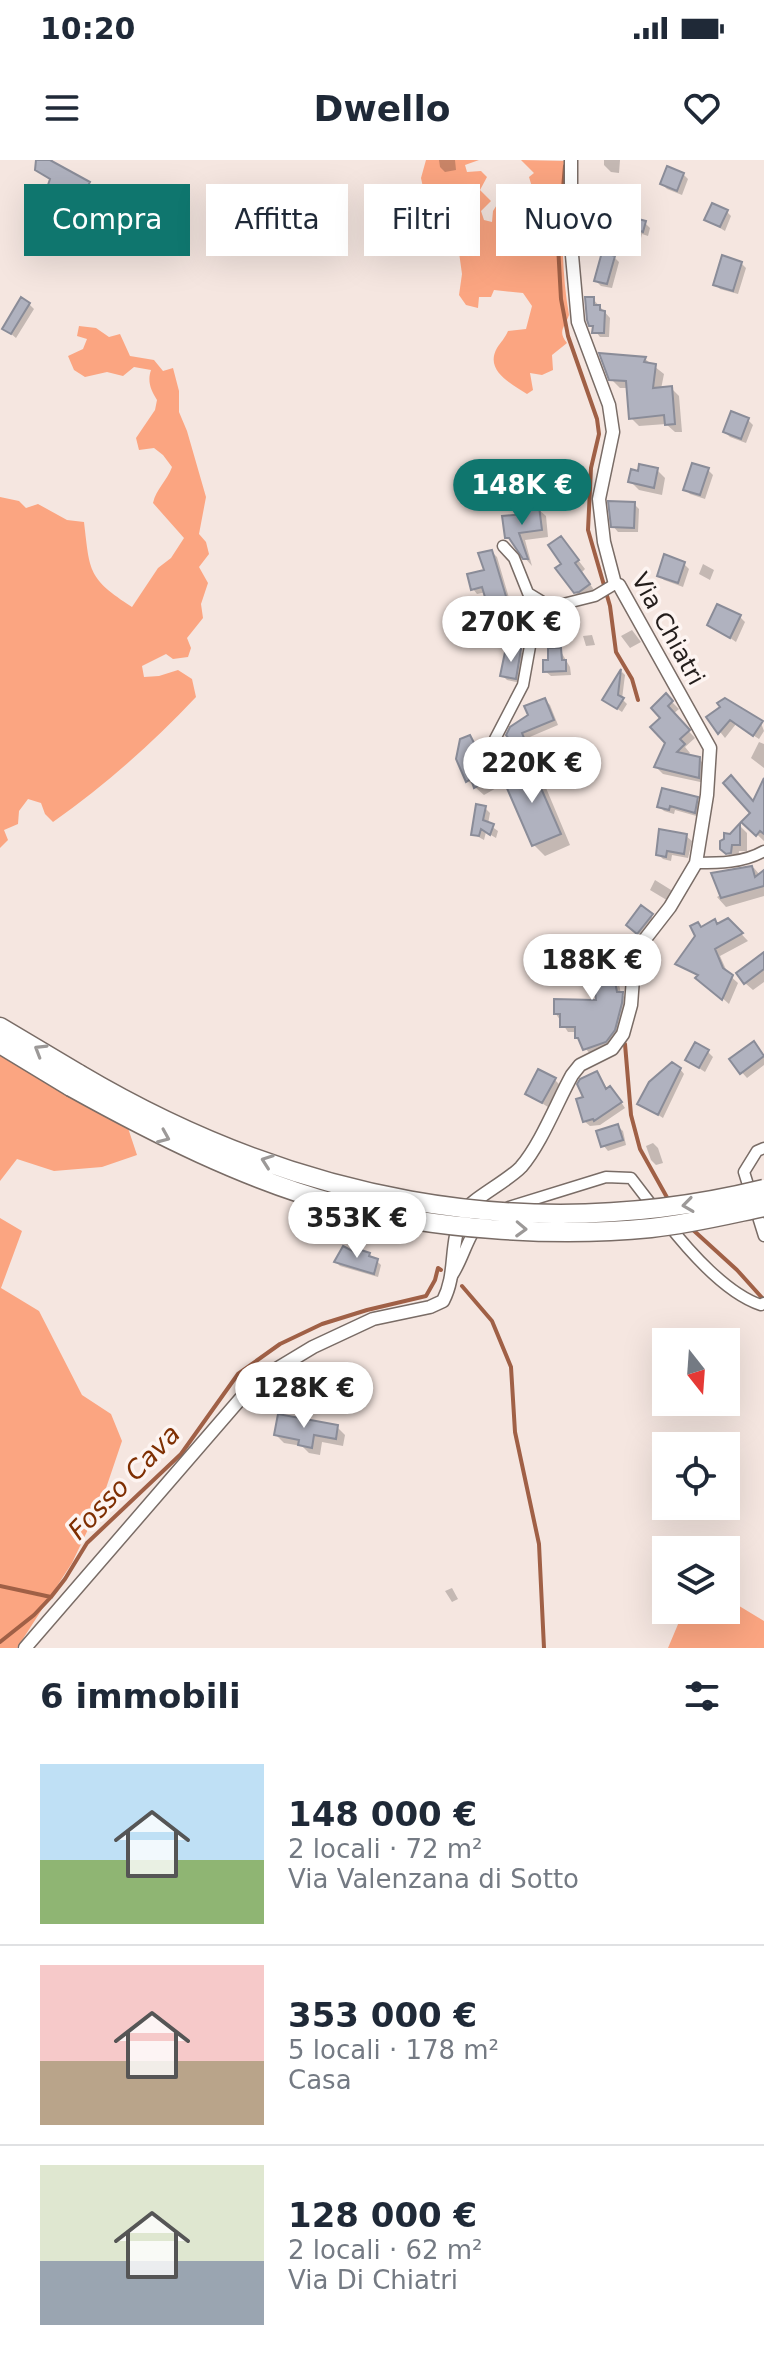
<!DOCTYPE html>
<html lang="it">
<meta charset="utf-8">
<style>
:root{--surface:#fff;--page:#f6f6f7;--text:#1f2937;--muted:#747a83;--line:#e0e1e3;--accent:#0f766e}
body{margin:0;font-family:"DejaVu Sans",sans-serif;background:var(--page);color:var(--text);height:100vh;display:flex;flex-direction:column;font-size:30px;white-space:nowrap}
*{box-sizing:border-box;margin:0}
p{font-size:26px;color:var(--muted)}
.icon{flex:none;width:44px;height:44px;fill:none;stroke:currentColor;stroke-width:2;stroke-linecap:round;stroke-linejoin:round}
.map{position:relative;height:1488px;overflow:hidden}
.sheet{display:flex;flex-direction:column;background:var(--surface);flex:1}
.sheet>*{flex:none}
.hud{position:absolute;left:24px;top:24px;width:716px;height:72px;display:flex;gap:16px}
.needle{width:52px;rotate:163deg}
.buttons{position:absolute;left:652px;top:1168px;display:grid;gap:16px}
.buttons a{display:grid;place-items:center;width:88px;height:88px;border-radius:0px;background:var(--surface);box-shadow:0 8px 32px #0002;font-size:40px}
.price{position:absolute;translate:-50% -68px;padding:0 18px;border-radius:28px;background:#fff;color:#222;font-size:26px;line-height:52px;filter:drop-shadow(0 2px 4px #0008)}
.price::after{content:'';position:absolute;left:50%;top:48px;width:24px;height:18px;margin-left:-12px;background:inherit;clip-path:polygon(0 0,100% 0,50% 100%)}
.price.selected{background:var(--accent);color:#fff}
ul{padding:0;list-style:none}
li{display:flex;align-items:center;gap:24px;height:200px;padding:0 40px}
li+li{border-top:2px solid var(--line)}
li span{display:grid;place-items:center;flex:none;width:224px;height:160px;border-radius:0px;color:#555}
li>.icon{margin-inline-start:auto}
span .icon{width:96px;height:96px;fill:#fffc;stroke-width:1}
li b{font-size:34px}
h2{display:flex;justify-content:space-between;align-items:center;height:96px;padding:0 40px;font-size:34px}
.tag{padding:0 28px;border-radius:0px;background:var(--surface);box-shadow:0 8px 32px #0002;font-size:28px;line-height:72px}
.tag.selected{background:var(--accent);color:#fff}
.status{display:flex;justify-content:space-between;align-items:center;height:56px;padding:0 40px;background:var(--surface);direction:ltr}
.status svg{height:22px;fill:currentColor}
header{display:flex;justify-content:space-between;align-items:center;height:104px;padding:0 40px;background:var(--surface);font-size:36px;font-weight:700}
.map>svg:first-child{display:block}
.green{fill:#fba581}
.shadow{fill:#0003}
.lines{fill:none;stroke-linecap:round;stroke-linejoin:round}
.stream{stroke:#a06046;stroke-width:4}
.building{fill:#b0b2bf;stroke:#8a8c98;stroke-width:2}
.minor-casing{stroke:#796c66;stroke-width:13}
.tertiary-casing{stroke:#796c66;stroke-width:15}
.motorway-casing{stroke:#796c66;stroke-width:21}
.minor{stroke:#fff;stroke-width:10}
.tertiary{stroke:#fff;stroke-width:12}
.motorway{stroke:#fff;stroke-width:18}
.motorway-bridge-casing{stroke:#796c66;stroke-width:21;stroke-linecap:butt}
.motorway-bridge{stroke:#fff;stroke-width:18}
.oneway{stroke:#9c9998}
.labels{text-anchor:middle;stroke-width:7;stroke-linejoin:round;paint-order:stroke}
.street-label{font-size:24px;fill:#231d1b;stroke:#fdf4f1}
.water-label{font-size:26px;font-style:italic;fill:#7e2e01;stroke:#fdf4f1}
</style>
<div class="status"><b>10:20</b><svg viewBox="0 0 49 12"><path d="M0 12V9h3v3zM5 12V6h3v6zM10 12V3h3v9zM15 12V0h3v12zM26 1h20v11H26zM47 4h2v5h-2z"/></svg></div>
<header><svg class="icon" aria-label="menu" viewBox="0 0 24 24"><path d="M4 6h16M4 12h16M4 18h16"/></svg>Dwello<svg class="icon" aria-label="heart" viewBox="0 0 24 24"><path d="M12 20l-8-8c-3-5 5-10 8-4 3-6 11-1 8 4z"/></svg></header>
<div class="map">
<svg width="764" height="1488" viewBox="0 0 764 1488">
<rect width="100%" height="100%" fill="#f5e6e0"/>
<path class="green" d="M 426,0 L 479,0 L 465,5 L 467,12 L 481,11 L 487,17 L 480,30 L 491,41 L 481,51 L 484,60 L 492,62 L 493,51 L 500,40 L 507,38 L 506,28 L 521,25 L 528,32 L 532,27 L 529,17 L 534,13 L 521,0 L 565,1 C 562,52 560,103 569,155 C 565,167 557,171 567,183 L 552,195 L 553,210 L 542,215 L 530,213 L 533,230 L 527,234 C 512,224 484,211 497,188 C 501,182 505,178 508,171 L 526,169 L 532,146 L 523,133 L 494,130 L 491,137 L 479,137 L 478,148 L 466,145 L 459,135 L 462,114 L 457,78 L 449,65 L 450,37 L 436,39 L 425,37 L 421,18 Z
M 79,166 L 96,168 L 109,177 L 120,174 L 130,196 L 154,200 L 163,211 L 173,208 L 179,231 L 179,252 L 187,271 L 206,337 L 199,374 L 206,382 L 209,394 L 199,407 L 208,423 L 201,444 L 203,458 L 187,478 L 191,488 L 188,497 L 173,499 L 166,494 L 142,506 L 144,517 L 159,516 L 178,510 L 192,519 L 196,537 C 152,584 105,625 53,662 L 45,654 L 41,643 L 28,639 L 19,651 L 18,664 L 4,670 L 8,680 L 0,688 L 0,337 L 19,341 L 26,348 L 38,344 L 67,360 L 84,362 C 90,413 88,418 132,447 L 158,408 L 171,398 L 184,378 L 153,343 C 156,329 167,321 172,307 L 163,295 L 154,288 L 139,290 L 136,278 L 155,250 L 157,240 C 151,230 147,222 151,210 L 134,207 L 123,216 L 107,212 L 85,217 L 74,210 L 68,196 L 83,189 L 87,179 L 77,176 Z
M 0,895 L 126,962 L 137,995 L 102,1007 L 54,1011 L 17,999 L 0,1021 Z
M 0,1058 L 22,1071 L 1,1128 L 39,1151 L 82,1235 L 111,1254 L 122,1281 L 102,1340 L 72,1403 L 17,1488 L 0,1488 Z
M 726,1438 L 764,1461 L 764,1488 L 668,1488 L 684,1450 L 726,1450 Z"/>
<path class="shadow" d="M 37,0 L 53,0 L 51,3 L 89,23 L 97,31 L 88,49 L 57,36 L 49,28 L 51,21 L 37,9 Z
M 439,0 L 455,0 L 456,10 L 445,12 L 440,7 Z
M 604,0 L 620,0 L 619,13 L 611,12 L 604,5 Z
M 683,14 L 688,19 L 682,35 L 667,29 L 662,24 Z
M 608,37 L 613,43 L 612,54 L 645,63 L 650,68 L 648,76 L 642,74 L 640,82 L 616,75 L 611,70 L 612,67 L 587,68 L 582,63 Z
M 726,51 L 731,56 L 725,71 L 707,60 Z
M 614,97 L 619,102 L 612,128 L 601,126 L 596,121 Z
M 741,103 L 746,108 L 738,134 L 720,129 L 715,124 Z
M 593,139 L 610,158 L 609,177 L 600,177 L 591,165 Z
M 29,144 L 34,149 L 16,178 L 4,168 Z
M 645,199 L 664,214 L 661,229 L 671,228 L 679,236 L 682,272 L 675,272 L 666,264 L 639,266 L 631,258 L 629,228 L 620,228 L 611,219 Z
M 748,260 L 753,265 L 746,283 L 730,277 L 725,272 Z
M 657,310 L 665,318 L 662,335 L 639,330 L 631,322 Z
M 708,310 L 713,315 L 705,339 L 690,334 L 685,329 Z
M 569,316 L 574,322 L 577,334 L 560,337 L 554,332 L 552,320 Z
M 634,344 L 639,349 L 638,372 L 618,372 L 613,366 Z
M 538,349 L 546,356 L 548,377 L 525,380 L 532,406 L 507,377 L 526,355 Z
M 561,378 L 585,409 L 582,412 L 596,433 L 583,440 L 575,432 L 564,404 Z
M 492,392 L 497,397 L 512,448 L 504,450 L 505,454 L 496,455 L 491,450 L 486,432 L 477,434 L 473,429 L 486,412 Z
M 684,404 L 689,409 L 683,427 L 664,420 L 659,415 Z
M 703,404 L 714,410 L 710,420 L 699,414 Z
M 740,457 L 745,462 L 736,482 L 710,464 Z
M 632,470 L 641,482 L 630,488 L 621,476 Z
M 592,475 L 595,485 L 586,486 L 583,476 Z
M 560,490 L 570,507 L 571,515 L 551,516 L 545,511 Z
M 520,491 L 525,496 L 521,523 L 507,520 L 502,515 L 513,496 Z
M 622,512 L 625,515 L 622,539 L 627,544 L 622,552 L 604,540 Z
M 666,536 L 679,549 L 673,554 L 695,578 L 685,587 L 690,593 L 687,596 L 699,599 L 706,606 L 705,623 L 663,614 L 656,607 L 667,583 Z
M 545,540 L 550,545 L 558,565 L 525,579 L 528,584 L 520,589 L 515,584 L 530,556 Z
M 709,558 L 761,563 L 764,571 L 759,579 L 736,564 L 725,578 Z
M 469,578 L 478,586 L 498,627 L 484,635 L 468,621 L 458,598 Z
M 759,582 L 764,584 L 764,608 L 751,598 Z
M 529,605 L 541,616 L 570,685 L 545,696 L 534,685 L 508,626 Z
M 764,623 L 764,681 L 744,662 L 752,653 Z
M 696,639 L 702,644 L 700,657 L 675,650 L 674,654 L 664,651 L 659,646 Z
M 485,648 L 490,653 L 488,664 L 498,671 L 496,678 L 486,672 L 484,680 L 473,674 Z
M 740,666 L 747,673 L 747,691 L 739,691 L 738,700 L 736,701 L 722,689 Z
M 686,676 L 692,681 L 688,698 L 672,695 L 671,701 L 663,699 L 658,694 Z
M 754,708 L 759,714 L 764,712 L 764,736 L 726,747 L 717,737 L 722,734 L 714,715 Z
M 655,720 L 676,733 L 670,742 L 650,730 Z
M 642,748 L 656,761 L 643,778 L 633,770 Z
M 728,760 L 748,781 L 720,796 L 728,814 L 738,823 L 729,844 L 699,817 L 678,804 L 702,768 L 718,765 Z
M 603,795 L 615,804 L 621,834 L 628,840 L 620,876 L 611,888 L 591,895 L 577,878 L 577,872 L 568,872 L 556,854 L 598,842 L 596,820 L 579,820 L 569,810 Z
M 764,798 L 764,822 L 753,830 L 745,823 Z
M 754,883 L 764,895 L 764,905 L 747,918 L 731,900 Z
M 708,892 L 713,897 L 705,912 L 687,900 Z
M 680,909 L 684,914 L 663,958 L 640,943 Z
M 597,913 L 608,930 L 615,933 L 625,948 L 600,965 L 590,966 L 584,961 L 586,938 Z
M 554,919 L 559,924 L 548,947 L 527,934 Z
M 617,966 L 623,971 L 626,985 L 608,991 L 603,985 Z
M 653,983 L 658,988 L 663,1003 L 656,1005 L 651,1000 L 646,986 Z
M 369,1094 L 381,1105 L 378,1117 L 340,1106 L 336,1102 Z
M 337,1267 L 345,1275 L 343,1286 L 322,1282 L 320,1295 L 309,1293 L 302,1286 L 284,1283 L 276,1275 Z
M 452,1428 L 458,1439 L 452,1442 L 445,1431 Z"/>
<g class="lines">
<path class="stream" d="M 565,6 L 558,85 L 561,139 L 568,176 L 597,259 L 599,274 L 591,308 L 588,370 L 610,446 L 616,492 L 632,519 L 638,540
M 625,884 L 631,955 L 640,989 L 669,1041
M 692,1069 L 737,1110 L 764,1140
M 462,1126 L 492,1161 L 511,1207 L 515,1272 L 539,1384 L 544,1488
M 0,1426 L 51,1437
M 0,1482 L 34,1455 L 51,1437 L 65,1419 L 87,1383 L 181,1294 L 238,1214 L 280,1184 L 322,1164 L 367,1150 L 426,1136 L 435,1120 L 438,1108 L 441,1110"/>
</g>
<path class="building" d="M 36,0 L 50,0 L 90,22 L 79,42 L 47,28 L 50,19 L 35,10 Z
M 667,6 L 684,13 L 677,31 L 660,24 Z
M 580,32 L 609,36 L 607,51 L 646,61 L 643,72 L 637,70 L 635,78 L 608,71 L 611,62 L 580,64 Z
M 712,43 L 728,50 L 720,67 L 704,60 Z
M 602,92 L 615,96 L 607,124 L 594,121 Z
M 722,95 L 742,102 L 733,131 L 713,125 Z
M 21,137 L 30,143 L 11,174 L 2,169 Z
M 585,137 L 594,137 L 594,145 L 600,145 L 600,150 L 605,151 L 604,173 L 592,173 L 593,166 L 589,166 L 587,160 Z
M 599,193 L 646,197 L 644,202 L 656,204 L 653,228 L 672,226 L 675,264 L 665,265 L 664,255 L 629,259 L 626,221 L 609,220 Z
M 731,251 L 749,258 L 741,279 L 723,272 Z
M 692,303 L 709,308 L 700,335 L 683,330 Z
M 639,304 L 658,308 L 654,328 L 628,322 L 631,309 L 638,311 Z
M 608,341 L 635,342 L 634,368 L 611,367 Z
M 539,346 L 542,370 L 519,373 L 528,399 L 523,399 L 509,378 L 505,378 L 502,356 L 524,354 L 523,348 Z
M 561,376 L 579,400 L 575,403 L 590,424 L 579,432 L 574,433 L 555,408 L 561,404 L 548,385 Z
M 492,390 L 508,443 L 500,445 L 502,450 L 489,451 L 482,427 L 471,430 L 467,414 L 484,410 L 478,393 Z
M 664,394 L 685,402 L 678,423 L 657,416 Z
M 717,444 L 741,455 L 730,478 L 707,465 Z
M 513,488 L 521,489 L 516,519 L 500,516 L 505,492 L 512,494 Z
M 548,488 L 561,488 L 562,500 L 566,500 L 566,511 L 543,512 L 543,500 L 548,500 Z
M 621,509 L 618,535 L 624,538 L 617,549 L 602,540 Z
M 666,533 L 673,541 L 668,546 L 690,570 L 680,579 L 685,584 L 677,592 L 700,597 L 699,618 L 654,607 L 665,583 L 650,567 L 660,558 L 651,548 Z
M 545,538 L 554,560 L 522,573 L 524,578 L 514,585 L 506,575 L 510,567 L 528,555 L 524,546 Z
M 725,538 L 763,561 L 753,576 L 730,560 L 718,574 L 706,557 L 720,547 L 717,543 Z
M 470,575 L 492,618 L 474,628 L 471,619 L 466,622 L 456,599 L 460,579 Z
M 530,603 L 561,674 L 532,686 L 506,626 L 507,613 Z
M 731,615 L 753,641 L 764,618 L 764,674 L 760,671 L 756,676 L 741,662 L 750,653 L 723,623 Z
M 662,628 L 698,637 L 695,653 L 670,646 L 669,650 L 657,647 Z
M 476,644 L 486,646 L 483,660 L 494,664 L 490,675 L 481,669 L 479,676 L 471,675 Z
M 740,663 L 740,685 L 732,685 L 731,693 L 726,694 L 720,689 L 720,681 L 724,679 L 724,673 L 730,674 Z
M 659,669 L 687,674 L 684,694 L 667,691 L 666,697 L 656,695 Z
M 752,706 L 755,717 L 764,710 L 764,726 L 721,738 L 711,713 Z
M 641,745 L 653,754 L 637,774 L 626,765 Z
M 728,758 L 743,773 L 715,789 L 723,808 L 733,815 L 722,840 L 695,818 L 698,815 L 675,804 L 695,776 L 690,766 L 698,762 L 701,767 L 715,759 L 717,764 Z
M 764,792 L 764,809 L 744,824 L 736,813 Z
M 603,793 L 605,801 L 610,796 L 617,832 L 623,832 L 622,843 L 615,870 L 606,882 L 583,890 L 578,878 L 575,878 L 575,867 L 560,867 L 560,854 L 554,854 L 554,839 L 596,840 L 593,814 L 571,815 L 571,811 L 567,811 L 566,800 L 574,800 L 574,795 Z
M 754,881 L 764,896 L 740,914 L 729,899 Z
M 695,882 L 709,890 L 699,908 L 685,900 Z
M 672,902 L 681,908 L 658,955 L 637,944 L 649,922 Z
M 538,909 L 556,918 L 542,943 L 525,934 Z
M 597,911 L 606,929 L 610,926 L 622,942 L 594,961 L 593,959 L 583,962 L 576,939 L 583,937 L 577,924 L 580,919 Z
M 618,964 L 623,980 L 601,987 L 596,971 Z
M 343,1086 L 356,1093 L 358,1089 L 370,1093 L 369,1096 L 378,1099 L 374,1114 L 334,1102 Z
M 278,1254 L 338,1265 L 336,1279 L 314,1275 L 312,1288 L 298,1285 L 299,1280 L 274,1275 Z"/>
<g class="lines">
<defs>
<path id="minor" d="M 503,386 L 514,398 L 528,433 L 551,447
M 500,621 L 495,579 L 523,525 L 532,475 L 538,460 L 551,447 L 595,436 L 615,424
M 696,703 C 719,703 743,703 764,691
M 764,988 L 757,991 L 744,1012 L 764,1076
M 509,1047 L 606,1017 L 631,1018 L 654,1048
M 667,1063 C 689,1091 727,1134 761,1145 L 764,1143
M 452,1116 C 467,1094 468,1065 494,1053"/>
<path id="tertiary" d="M 25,1488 L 255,1222 L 313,1187 L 373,1159 L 430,1147 L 443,1141 C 458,1112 448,1084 464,1052 C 470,1040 508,1021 521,1007 C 541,984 557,942 572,915 L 580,905 L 612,889 L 623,874 L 631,845 L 635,792 L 670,747 L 696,703 L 707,635 L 710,588 L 619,425 L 615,424 L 604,382 L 599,339 L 613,272 L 609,245 L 578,162 L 571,84 L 571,0"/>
<path id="motorway" d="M 0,867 L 79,914
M 0,884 L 71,927"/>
</defs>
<use href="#minor" class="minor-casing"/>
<use href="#tertiary" class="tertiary-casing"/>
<use href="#motorway" class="motorway-casing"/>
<use href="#minor" class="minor"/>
<use href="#tertiary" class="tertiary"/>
<use href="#motorway" class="motorway"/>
<defs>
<path id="motorway-bridge" d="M 79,914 C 290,1039 523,1088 764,1029
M 71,927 C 152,972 246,1020 337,1044 C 431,1069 553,1078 651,1068 C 689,1064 726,1055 764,1047"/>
</defs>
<use href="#motorway-bridge" class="motorway-bridge-casing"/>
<use href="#motorway-bridge" class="motorway-bridge"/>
</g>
<defs><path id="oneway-chevron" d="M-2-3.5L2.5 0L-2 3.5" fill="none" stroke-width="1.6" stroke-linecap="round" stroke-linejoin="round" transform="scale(2)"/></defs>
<g class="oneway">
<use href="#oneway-chevron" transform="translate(40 890) rotate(-149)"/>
<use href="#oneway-chevron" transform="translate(164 977) rotate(23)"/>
<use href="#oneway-chevron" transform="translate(267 1001) rotate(-160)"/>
<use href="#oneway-chevron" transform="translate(688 1045) rotate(172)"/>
<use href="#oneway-chevron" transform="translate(521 1069) rotate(2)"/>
</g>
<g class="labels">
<g class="street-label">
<text transform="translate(668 469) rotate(61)" y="8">Via Chiatri</text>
</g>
<g class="water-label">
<text transform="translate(124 1322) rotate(-46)" y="9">Fosso Cava</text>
</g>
</g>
</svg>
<div class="buttons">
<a><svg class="needle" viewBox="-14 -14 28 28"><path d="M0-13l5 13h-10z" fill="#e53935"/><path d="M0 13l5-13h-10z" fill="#747a83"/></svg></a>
<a><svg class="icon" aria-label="locate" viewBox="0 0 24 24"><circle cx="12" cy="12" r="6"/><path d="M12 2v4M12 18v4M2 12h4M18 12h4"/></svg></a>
<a><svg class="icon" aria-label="layers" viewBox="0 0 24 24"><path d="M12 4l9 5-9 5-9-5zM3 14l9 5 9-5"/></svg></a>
</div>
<b class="price selected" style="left:522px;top:367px">148K €</b>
<b class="price" style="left:511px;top:504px">270K €</b>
<b class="price" style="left:532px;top:645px">220K €</b>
<b class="price" style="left:592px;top:842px">188K €</b>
<b class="price" style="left:357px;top:1100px">353K €</b>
<b class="price" style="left:304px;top:1270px">128K €</b>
<div class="hud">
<a class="tag selected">Compra</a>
<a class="tag">Affitta</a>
<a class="tag">Filtri</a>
<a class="tag">Nuovo</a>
</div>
</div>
<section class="sheet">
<h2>6 immobili<svg class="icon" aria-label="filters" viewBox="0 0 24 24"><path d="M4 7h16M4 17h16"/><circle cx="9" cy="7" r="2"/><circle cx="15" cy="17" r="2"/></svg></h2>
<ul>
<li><span style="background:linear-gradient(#bfe0f5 60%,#8fb573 0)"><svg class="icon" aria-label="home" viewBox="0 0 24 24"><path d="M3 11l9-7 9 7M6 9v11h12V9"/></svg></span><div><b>148 000 €</b><p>2 locali · 72 m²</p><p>Via Valenzana di Sotto</p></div></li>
<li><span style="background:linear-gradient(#f6c9c9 60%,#b9a48a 0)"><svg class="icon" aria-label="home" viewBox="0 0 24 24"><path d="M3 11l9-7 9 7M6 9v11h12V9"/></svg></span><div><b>353 000 €</b><p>5 locali · 178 m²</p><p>Casa</p></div></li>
<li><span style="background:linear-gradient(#dfe7d0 60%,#9aa5b1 0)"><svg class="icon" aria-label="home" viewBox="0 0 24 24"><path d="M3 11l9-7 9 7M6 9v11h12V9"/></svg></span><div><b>128 000 €</b><p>2 locali · 62 m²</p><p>Via Di Chiatri</p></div></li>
</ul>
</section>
